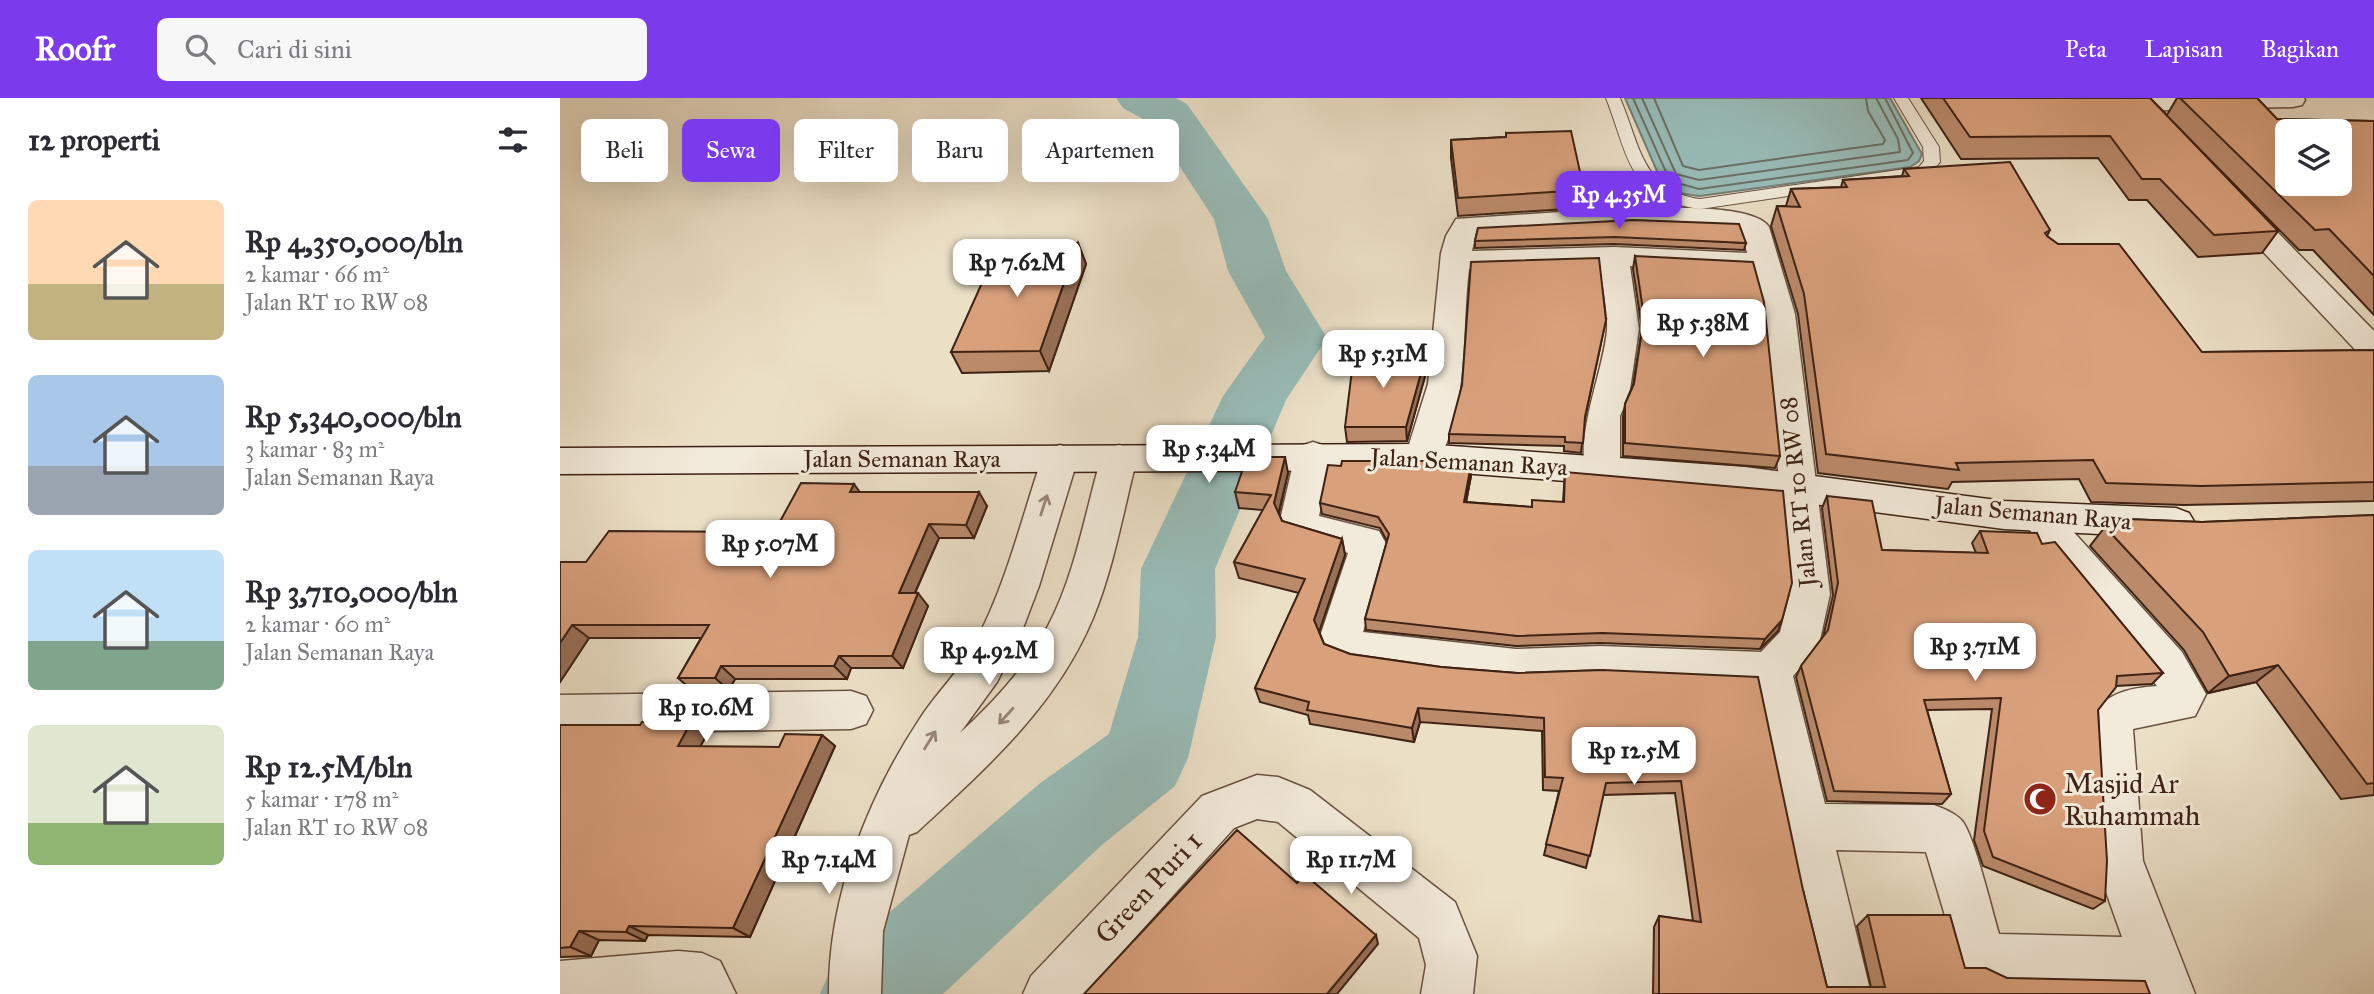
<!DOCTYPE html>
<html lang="id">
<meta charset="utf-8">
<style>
:root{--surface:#fff;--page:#f7f7f7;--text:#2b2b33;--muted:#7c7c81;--accent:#7c3aed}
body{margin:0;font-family:"IM FELL Great Primer",serif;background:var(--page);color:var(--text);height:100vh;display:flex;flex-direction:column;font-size:26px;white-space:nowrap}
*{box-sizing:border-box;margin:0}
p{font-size:23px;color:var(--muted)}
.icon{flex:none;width:38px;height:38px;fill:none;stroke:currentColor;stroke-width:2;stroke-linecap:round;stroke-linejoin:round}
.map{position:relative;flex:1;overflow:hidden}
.side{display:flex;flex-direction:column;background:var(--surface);width:560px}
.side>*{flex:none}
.hud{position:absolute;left:21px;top:21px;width:665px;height:63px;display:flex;gap:14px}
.buttons{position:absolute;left:1715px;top:21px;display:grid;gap:14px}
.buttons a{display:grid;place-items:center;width:77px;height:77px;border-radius:10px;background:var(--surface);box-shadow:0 7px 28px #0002;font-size:35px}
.price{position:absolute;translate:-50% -60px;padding:0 16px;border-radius:14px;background:#fff;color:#222;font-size:23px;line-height:46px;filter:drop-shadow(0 2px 4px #0008)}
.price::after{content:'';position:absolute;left:50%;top:42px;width:21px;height:16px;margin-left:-10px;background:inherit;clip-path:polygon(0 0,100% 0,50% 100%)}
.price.current{background:var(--accent);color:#fff}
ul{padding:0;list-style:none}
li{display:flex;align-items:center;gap:21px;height:175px;padding:0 28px}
li span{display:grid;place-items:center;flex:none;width:196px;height:140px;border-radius:10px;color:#555}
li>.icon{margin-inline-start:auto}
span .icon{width:84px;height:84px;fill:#fffc;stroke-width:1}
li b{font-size:30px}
h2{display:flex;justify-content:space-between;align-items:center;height:84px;padding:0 28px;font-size:30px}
.tag{padding:0 24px;border-radius:10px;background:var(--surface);box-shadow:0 7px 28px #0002;font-size:24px;line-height:63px}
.tag.current{background:var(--accent);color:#fff}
header{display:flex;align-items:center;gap:42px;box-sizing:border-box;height:98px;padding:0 35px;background:var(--accent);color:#fff}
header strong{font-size:33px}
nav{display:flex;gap:38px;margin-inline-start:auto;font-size:24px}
.search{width:490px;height:63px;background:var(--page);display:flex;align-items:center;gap:18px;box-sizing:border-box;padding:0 24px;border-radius:10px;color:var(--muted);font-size:26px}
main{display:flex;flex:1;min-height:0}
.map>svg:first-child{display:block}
.water{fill:#98bcb8;stroke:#747e76;stroke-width:2}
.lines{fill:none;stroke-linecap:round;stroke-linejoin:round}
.shore{stroke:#6b6f66;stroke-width:2}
.river{fill:#98bcb8;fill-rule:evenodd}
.lane-casing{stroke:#695140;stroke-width:2}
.street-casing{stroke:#695140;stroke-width:3}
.secondary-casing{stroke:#3e2214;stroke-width:3}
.lane{fill:#f2eada;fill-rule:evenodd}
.street{fill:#f2eada;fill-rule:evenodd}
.secondary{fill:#f2eada;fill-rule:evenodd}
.wall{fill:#bb8a6b;stroke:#3e2214;stroke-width:2}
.shaded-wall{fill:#987057;stroke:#3e2214;stroke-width:2}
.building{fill:#d9a07c;stroke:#3e2214;stroke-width:2;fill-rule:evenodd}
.oneway{stroke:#988677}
.labels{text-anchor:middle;stroke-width:6;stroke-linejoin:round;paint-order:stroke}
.street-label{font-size:24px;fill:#3e2214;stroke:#f2eada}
.near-poi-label{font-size:28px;fill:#3e2214;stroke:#f2eada;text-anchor:start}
.near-street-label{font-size:28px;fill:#3e2214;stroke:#f2eada}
</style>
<header>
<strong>Roofr</strong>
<div class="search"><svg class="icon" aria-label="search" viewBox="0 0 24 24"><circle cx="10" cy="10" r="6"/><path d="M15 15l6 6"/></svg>Cari di sini</div>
<nav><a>Peta</a><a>Lapisan</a><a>Bagikan</a></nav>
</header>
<main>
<section class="side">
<h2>12 properti<svg class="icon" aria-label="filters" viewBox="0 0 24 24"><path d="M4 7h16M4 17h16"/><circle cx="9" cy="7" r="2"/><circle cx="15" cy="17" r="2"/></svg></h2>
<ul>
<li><span style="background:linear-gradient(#ffd9b3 60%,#c2b280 0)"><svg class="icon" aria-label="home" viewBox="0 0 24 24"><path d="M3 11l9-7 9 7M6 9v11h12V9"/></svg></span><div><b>Rp 4,350,000/bln</b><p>2 kamar · 66 m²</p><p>Jalan RT 10 RW 08</p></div></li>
<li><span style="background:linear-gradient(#a9c7e8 65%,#9aa5b1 0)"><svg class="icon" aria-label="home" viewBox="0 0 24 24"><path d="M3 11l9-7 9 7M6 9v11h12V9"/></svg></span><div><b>Rp 5,340,000/bln</b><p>3 kamar · 83 m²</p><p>Jalan Semanan Raya</p></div></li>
<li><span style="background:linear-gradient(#bfe0f5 65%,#7fa58c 0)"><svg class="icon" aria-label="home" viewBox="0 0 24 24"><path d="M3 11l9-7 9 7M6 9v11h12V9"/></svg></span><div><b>Rp 3,710,000/bln</b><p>2 kamar · 60 m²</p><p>Jalan Semanan Raya</p></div></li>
<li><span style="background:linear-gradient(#dfe7d0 70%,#8fb573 0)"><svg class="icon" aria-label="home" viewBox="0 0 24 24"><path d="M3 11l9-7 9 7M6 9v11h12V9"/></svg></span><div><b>Rp 12.5M/bln</b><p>5 kamar · 178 m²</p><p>Jalan RT 10 RW 08</p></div></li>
</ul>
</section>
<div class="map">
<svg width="1814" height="896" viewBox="0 0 1814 896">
<rect width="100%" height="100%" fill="#ebdfc6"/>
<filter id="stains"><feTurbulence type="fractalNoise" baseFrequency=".00286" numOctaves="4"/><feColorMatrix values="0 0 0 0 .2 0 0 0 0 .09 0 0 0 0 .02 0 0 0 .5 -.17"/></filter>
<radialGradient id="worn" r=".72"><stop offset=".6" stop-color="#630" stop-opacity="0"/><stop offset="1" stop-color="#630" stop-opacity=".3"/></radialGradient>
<path class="water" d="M 1065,0 L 1330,0 L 1362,56 L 1359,63 L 1350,69 L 1140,98 C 1123,96 1109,95 1100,80 Z"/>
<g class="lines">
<path class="shore" d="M 1073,0 L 1110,83 L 1139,91 L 1348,62 L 1353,55 L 1325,0
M 1082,0 L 1116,76 L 1139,82 L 1340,54 L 1338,41 L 1316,0
M 1094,0 L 1123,68 L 1139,72 L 1323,46 L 1325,42 L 1308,13 L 1306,0"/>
<path class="river" d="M 556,0 L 616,0 L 627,6 L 708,121 L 726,173 L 767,240 L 726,302 L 655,471 L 656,539 L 628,660 L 615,688 L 543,746 L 383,896 L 260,896 L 275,861 L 479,686 L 549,636 L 578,539 L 581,471 L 663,298 L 705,239 L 668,173 L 654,121 L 592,26 L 563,10 Z"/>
<defs>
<path id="lane" d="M 1046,0 L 1060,0 C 1080,47 1082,93 1140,101 L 1359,69 L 1364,63 L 1363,49 L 1334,0 L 1348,0 L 1379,49 L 1380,64 L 1370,76 L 1364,78 L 1140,111 C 1068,101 1069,59 1046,0 Z"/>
<path id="street" d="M 1581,0 L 1744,0 L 1745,2 L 1742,7 L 1733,9 L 1572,13 L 1568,8 L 1572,3 Z
M 1673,97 L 1683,99 L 1814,233 L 1814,263 L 1803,260 L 1663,111 L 1659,105 L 1663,99 Z
M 1073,109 C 1103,111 1193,105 1209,129 L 1235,216 L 1270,496 L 1260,542 L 1254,554 L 1233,578 L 1265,706 L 1374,707 C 1384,711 1396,715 1403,724 C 1415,741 1432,812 1439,836 L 1562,839 L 1535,763 L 1529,624 C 1542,596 1567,590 1597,588 L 1460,420 L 1466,410 L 1479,405 L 1492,410 L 1622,554 L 1646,596 L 1635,618 L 1573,631 L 1583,763 L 1635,896 L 1583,896 L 1581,890 L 1432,887 L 1401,871 L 1366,754 L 1276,752 L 1311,896 L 1259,896 L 1194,591 L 1040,584 L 956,587 L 882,581 L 793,568 L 768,558 L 760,538 L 788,455 L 728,438 L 720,422 L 735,357 L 740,348 L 753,344 L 766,348 L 771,357 L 759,418 L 819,433 L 828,449 L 803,534 L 956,551 L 1040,548 L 1201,554 L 1220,534 L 1230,496 L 1203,216 L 1192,174 L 1070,168 L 1079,231 L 1069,298 L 1060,318 L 1060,371 L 1055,380 L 1042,384 L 1029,380 C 1011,347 1044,272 1047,232 C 1048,212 1042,188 1040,167 L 909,171 C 901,237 910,307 876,368 L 863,372 L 850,368 L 845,359 L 868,286 L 881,155 L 886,138 L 896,121 ZM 1073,127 L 1178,131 L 1182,133 L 1187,155 L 1054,149 L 912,153 L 916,135 Z
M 500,347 L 513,351 L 518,360 L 479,488 L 460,538 L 437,584 L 400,635 C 434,604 466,569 488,528 C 515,477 525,415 541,360 L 546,351 L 559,347 L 572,351 L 577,360 C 563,414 554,469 533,520 C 496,609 426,670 357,734 L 349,737 L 323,833 L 321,896 L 269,896 C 268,801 307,701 359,622 C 376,595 400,573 415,545 C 446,487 461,422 482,360 L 487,351 Z
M 291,593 L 306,598 L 313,612 L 306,626 L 291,631 L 0,635 L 0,597 Z
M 697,677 L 718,679 L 750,692 L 895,804 L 917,858 L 913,896 L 861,896 L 866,867 L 859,840 L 718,724 L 697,721 L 674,730 L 524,896 L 463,896 L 471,878 L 642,698 Z
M 118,853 L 142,855 L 160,863 L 176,896 L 0,896 L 0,863 Z"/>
<path id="secondary" d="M 863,346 L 1185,369 L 1444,403 L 1616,410 L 1629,415 L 1635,425 L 1629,435 L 1616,440 L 1444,431 L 1185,397 L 863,372 L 0,376 L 0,350 Z"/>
</defs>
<use href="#lane" class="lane-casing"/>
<use href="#street" class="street-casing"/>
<use href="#secondary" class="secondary-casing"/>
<use href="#lane" class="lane"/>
<use href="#street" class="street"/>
<use href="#secondary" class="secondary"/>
</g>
<path class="wall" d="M 1361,0 L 1590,0 L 1607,17 L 1617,0 L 1697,0 L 1717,21 L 1814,23 L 1814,217 L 1753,152 L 1739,152 L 1608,19 L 1718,133 L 1702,155 L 1638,159 L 1587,102 L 1569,102 L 1538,60 L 1401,61 Z
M 946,35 L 1024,92 L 1022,110 L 898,118 L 891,60 L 891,42 L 946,39 Z
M 1344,71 L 1490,132 L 1487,138 L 1642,254 L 1814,252 L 1814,403 L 1624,407 L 1531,404 L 1519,381 L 1392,384 L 1388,391 L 1258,375 L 1238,216 L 1211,128 L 1217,108 L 1226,108 L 1231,91 L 1281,89 L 1283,82 L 1342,78 Z
M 918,130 L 1186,145 L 1184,152 L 1054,146 L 915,150 L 915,143 Z
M 518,145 L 526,166 L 489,273 L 402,275 L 391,254 Z
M 1075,158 L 1220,358 L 1215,370 L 1063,358 L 1063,319 L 1065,306 L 1073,287 L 1082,231 L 1073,171 Z
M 1046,222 L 1024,325 L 1021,355 L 1004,353 L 1004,348 L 889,345 L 889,336 Z
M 866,257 L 867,271 L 847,343 L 787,344 L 785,329 Z
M 911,367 L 911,378 L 906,404 L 972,409 L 1003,404 L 1005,374 L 1218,533 L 1200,551 L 1040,545 L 956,548 L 806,532 L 805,521 L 827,443 L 820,430 L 762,416 L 760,405 L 781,368 Z
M 728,375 L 719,416 L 722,423 L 782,441 L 785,457 L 759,533 L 764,546 L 790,556 L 881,569 L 957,575 L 1043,572 L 1243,792 L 1267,889 L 1311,889 L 1297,828 L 1308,817 L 1405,870 L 1447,880 L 1590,896 L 1093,896 L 1094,829 L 1099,818 L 1133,823 L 1115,695 L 1043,697 L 1026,770 L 984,757 L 999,693 L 983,692 L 982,633 L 860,624 L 854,644 L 750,626 L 748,617 L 700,604 L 695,590 L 739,495 L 679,480 L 674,464 L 703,412 L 679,410 L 675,394 Z
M 300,394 L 427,408 L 414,440 L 379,440 L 355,495 L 368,508 L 343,570 L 291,570 L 287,581 L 175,581 L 169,592 L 133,593 L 118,580 L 141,540 L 29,540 L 0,584 L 0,464 L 26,464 L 205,434 Z
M 1267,398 L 1322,452 L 1416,455 L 1412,445 L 1420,433 L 1482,446 L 1603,575 L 1592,586 L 1556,588 L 1538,612 L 1545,803 L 1533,811 L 1423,768 L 1414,742 L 1432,611 L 1367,612 L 1391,696 L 1382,706 L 1267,703 L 1236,579 L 1241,568 L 1263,539 L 1273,497 L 1262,410 Z
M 1814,417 L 1814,697 L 1781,701 L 1696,584 L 1648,595 L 1624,552 L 1530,448 L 1545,429 L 1564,425 L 1567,421 L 1642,424 Z
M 131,624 L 147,636 L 140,649 L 219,649 L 262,637 L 275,648 L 190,839 L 88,837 L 85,843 L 39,842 L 31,858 L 0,859 L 0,627 L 80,627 Z"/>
<path class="shaded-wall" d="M 518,145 L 526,166 L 489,273 L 480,253 Z
M 866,257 L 867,271 L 847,343 L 846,329 Z
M 725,359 L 728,375 L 717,421 L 714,405 Z
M 911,367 L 911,378 L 904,415 L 904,404 Z
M 294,386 L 304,400 L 290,394 Z
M 419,394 L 427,408 L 414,440 L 406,427 Z
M 369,426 L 379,440 L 349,508 L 339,495 Z
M 782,441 L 785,457 L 758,537 L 754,522 Z
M 358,495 L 368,508 L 343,570 L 332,558 Z
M 1222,522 L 1218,533 L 1200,551 L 1205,541 Z
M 12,527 L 29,540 L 0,584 L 0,545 Z
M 279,558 L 291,570 L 287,581 L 274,568 Z
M 1718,567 L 1696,584 L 1648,595 L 1669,578 Z
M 161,568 L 175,581 L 169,592 L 155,580 Z
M 858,610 L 860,624 L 854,644 L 852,630 Z
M 131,624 L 147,636 L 134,660 L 118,648 Z
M 262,637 L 275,648 L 190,839 L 173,830 Z
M 69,828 L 88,837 L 85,843 L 66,834 Z
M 19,833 L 39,842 L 31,858 L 10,849 Z
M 816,837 L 818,846 L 777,896 L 767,896 Z"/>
<path class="building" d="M 1383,0 L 1590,0 L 1718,133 L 1654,137 L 1600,81 L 1582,81 L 1550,38 L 1410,39 Z
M 1620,0 L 1697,0 L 1717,21 L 1814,23 L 1814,178 L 1769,131 L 1755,132 ZM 1727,33 L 1780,33 L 1780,86 L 1727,86 Z
M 1011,33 L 1024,92 L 898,100 L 891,42 L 946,39 L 946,35 Z
M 1450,64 L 1490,132 L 1485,135 L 1487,138 L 1498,146 L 1559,146 L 1642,254 L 1814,252 L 1814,384 L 1641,388 L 1546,385 L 1533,362 L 1396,365 L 1399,372 L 1266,356 L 1244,196 L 1217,108 L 1240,109 L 1231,91 L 1287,89 L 1283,82 L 1349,78 L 1344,71 Z
M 1074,122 L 1179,126 L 1186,145 L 1055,139 L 915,143 L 918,130 Z
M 518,145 L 480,253 L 391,254 L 439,147 Z
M 1075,158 L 1193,164 L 1204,204 L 1220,358 L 1065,345 L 1065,306 L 1074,286 L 1084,219 Z
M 1039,160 L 1046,222 L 1025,319 L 1023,345 L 1005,344 L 1005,339 L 889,336 L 902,287 L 911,164 Z
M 794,256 L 866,257 L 846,329 L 785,329 Z
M 687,359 L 725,359 L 714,405 L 722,423 L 782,441 L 754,522 L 764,546 L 790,556 L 881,569 L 957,575 L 1043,572 L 1198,579 L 1243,792 L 1267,889 L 1325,889 L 1308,817 L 1390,817 L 1405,870 L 1426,870 L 1447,880 L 1585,883 L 1590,896 L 1099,896 L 1099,818 L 1141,824 L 1121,683 L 1046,685 L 1030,758 L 986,746 L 1003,680 L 985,679 L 984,620 L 858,610 L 852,630 L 747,612 L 749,604 L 695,590 L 745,481 L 674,464 L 711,397 L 675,394 Z
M 782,363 L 862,363 L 911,367 L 904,404 L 972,409 L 972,402 L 1004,404 L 1005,374 L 1223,393 L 1232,485 L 1222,522 L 1205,541 L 1042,535 L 957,538 L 805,521 L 829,436 L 818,419 L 760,405 L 768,367 L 781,368 Z
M 241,385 L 294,386 L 290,394 L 419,394 L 406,427 L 369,426 L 339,495 L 358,495 L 332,558 L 279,558 L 274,568 L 161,568 L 155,580 L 118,580 L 149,527 L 12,527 L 0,545 L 0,464 L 26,464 L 49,433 L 205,434 L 208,429 L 217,429 Z
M 1267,398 L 1312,403 L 1322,452 L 1428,455 L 1420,433 L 1477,435 L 1482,446 L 1495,444 L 1603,575 L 1557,578 L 1556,589 L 1538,612 L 1547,763 L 1545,803 L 1433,759 L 1424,733 L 1441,600 L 1364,602 L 1391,696 L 1274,693 L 1241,568 L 1268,532 L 1278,485 Z
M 1814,417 L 1814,685 L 1807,686 L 1718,567 L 1669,578 L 1643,534 L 1545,429 L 1569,424 L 1567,421 L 1642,424 Z
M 82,624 L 131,624 L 118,648 L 219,649 L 225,636 L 262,637 L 173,830 L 69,828 L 66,834 L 19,833 L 10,849 L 0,850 L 0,627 L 80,627 Z
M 677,732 L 737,785 L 744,776 L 816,837 L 767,896 L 524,896 Z"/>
<defs><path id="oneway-shaft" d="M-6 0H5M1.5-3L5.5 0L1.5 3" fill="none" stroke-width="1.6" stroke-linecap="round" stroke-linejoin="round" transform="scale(1.75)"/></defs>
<g class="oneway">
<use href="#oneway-shaft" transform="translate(484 407) rotate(-72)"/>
<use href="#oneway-shaft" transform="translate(446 618) rotate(132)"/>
<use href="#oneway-shaft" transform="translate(370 642) rotate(-58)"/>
</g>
<defs>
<symbol id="mosque-disc" viewBox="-11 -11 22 22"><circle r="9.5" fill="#8f2418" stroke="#f2eada"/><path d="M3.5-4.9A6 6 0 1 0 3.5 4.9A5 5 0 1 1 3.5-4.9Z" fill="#fff"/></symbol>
</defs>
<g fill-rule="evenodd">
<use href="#mosque-disc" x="1461" y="682" width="38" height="38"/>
</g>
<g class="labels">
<g class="street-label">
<text x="342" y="369">Jalan Semanan Raya</text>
<text transform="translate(909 364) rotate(3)" y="8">Jalan Semanan Raya</text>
<text transform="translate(1238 394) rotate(-96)" y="8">Jalan RT 10 RW 08</text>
<text transform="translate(1473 415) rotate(5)" y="8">Jalan Semanan Raya</text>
</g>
<g class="near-poi-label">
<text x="1504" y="695">Masjid Ar<tspan x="1504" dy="32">Ruhammah</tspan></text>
</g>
<g class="near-street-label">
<text transform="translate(588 789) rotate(-47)" y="10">Green Puri 1</text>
</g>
</g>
<rect width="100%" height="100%" filter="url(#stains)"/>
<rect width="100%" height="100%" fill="url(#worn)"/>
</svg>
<div class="buttons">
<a><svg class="icon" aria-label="layers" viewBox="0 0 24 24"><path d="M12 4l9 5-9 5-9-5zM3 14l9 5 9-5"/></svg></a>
</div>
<b class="price current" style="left:1059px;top:133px">Rp 4.35M</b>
<b class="price" style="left:457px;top:201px">Rp 7.62M</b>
<b class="price" style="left:1143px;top:261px">Rp 5.38M</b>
<b class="price" style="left:823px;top:292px">Rp 5.31M</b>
<b class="price" style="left:649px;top:387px">Rp 5.34M</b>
<b class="price" style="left:210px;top:482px">Rp 5.07M</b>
<b class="price" style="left:1415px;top:585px">Rp 3.71M</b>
<b class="price" style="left:429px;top:589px">Rp 4.92M</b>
<b class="price" style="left:146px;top:646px">Rp 10.6M</b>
<b class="price" style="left:1074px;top:689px">Rp 12.5M</b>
<b class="price" style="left:269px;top:798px">Rp 7.14M</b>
<b class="price" style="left:791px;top:798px">Rp 11.7M</b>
<div class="hud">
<a class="tag">Beli</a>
<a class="tag current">Sewa</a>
<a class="tag">Filter</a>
<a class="tag">Baru</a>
<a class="tag">Apartemen</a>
</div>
</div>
</main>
